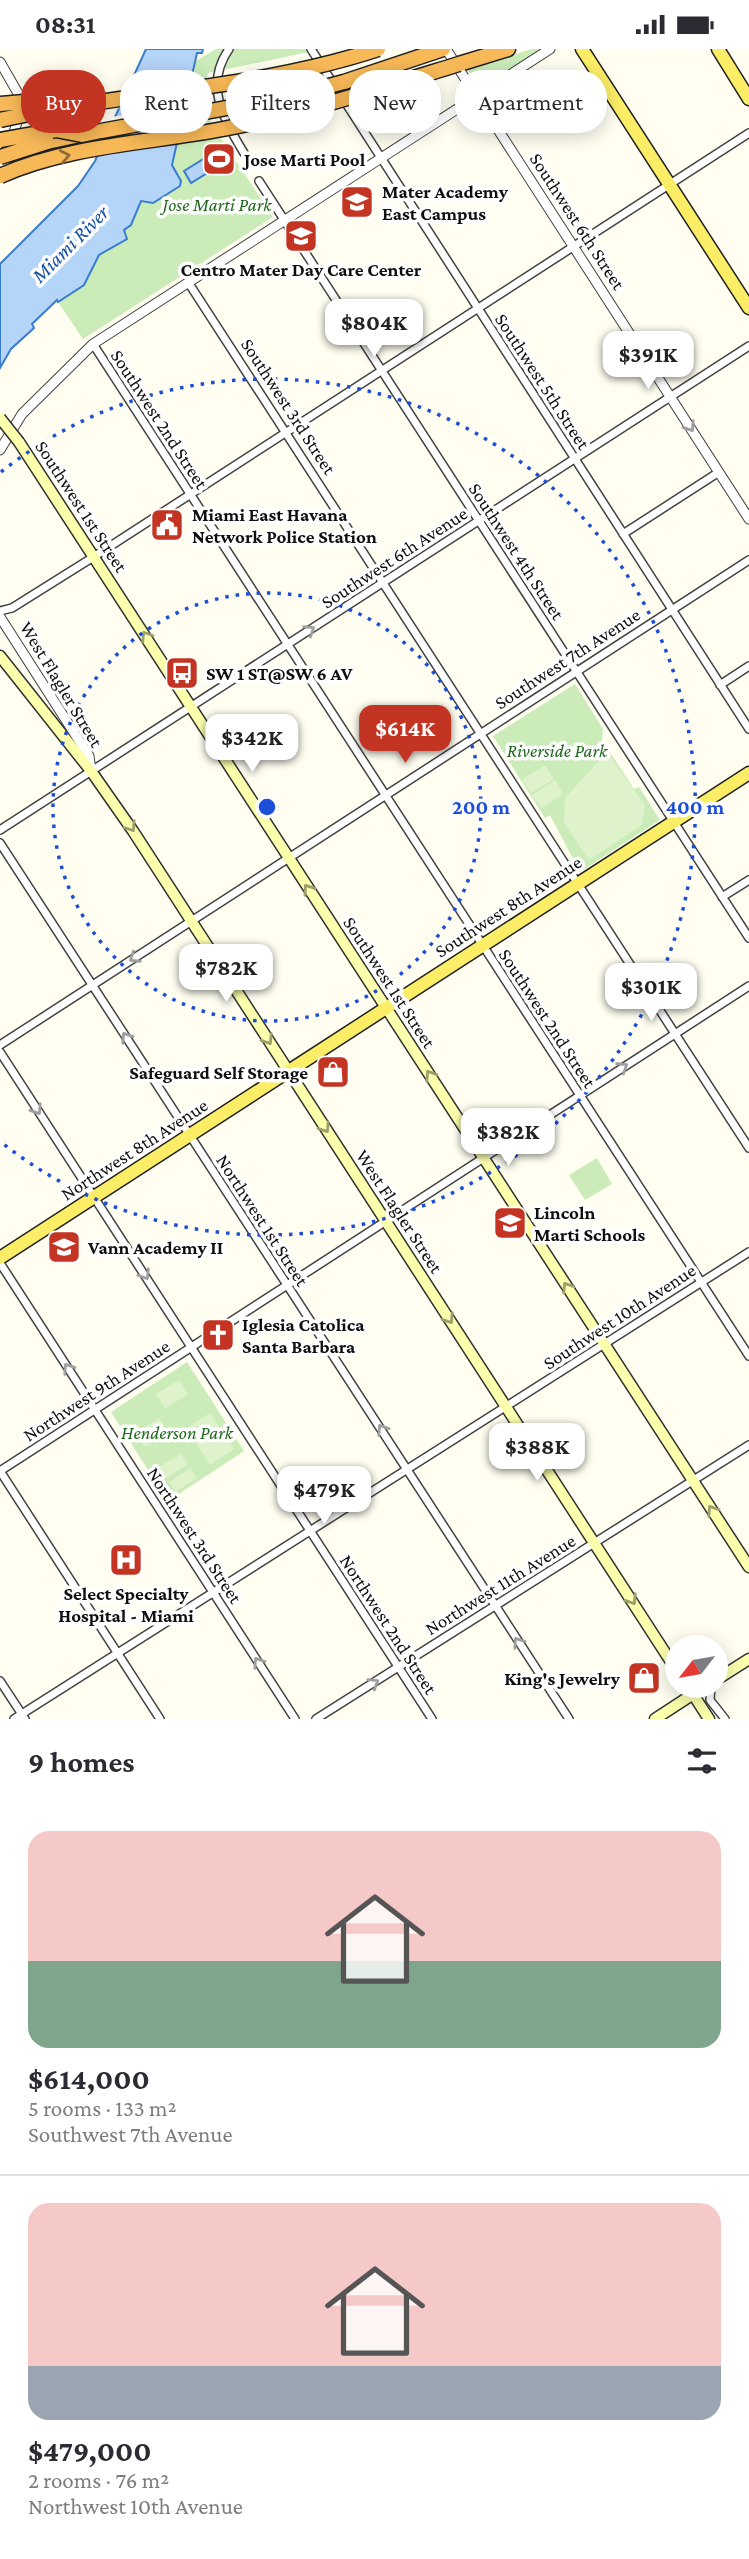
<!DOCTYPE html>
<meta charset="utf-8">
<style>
:root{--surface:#fff;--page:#f7f7f7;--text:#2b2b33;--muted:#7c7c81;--line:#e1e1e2;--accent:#c33423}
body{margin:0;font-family:"Crimson Pro",serif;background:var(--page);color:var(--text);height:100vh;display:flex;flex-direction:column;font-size:26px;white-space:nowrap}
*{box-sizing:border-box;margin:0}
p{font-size:23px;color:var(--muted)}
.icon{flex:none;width:38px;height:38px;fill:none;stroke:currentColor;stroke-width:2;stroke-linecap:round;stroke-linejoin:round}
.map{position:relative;height:1670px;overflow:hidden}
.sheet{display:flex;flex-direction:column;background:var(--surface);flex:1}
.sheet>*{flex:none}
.guide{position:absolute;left:21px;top:21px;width:707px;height:63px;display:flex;gap:14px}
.needle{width:46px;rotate:239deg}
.controls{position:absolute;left:665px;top:1586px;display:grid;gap:14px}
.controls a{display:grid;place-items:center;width:63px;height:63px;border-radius:50%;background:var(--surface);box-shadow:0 4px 18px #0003;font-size:35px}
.price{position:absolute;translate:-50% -60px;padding:0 16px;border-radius:14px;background:#fff;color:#222;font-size:23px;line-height:46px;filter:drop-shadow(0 2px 4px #0008)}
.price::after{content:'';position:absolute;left:50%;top:42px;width:21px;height:16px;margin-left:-10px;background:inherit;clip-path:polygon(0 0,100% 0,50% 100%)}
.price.current{background:var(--accent);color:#fff}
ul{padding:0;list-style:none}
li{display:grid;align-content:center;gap:14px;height:371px;padding:0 28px}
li+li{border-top:2px solid var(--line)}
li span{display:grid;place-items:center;height:217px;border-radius:21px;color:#555}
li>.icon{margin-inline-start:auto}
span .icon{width:126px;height:126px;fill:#fffc;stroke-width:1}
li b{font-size:30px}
h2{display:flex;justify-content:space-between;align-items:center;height:84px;padding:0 28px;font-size:30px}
.chip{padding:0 24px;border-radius:28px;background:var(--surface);box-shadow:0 4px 18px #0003;font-size:24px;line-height:63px}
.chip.current{background:var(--accent);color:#fff}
.status{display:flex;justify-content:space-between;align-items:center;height:49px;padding:0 35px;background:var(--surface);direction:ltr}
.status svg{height:19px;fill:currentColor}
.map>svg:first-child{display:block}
.green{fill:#cbebb9}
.pitch{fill:#def2cb}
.water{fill:#b4d4f8;stroke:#397dd0;stroke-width:2}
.pier{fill:#fffef1}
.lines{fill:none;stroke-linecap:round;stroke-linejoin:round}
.minor-casing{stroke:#424242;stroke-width:10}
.tertiary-casing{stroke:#424242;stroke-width:11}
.secondary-casing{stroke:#313131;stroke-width:13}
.primary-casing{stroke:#202020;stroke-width:15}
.motorway-casing{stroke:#202020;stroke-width:17}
.minor{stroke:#fff;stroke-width:7}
.tertiary{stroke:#fff;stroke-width:9}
.secondary{stroke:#fcffac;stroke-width:10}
.primary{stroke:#fbed65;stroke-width:12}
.motorway{stroke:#f7b857;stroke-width:14}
.secondary-bridge-casing{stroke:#313131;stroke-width:13;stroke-linecap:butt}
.motorway-bridge-casing{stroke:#202020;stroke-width:17;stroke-linecap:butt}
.secondary-bridge{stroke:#fcffac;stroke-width:10}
.motorway-bridge{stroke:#f7b857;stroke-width:14}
.oneway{stroke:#8f6c37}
.oneway2{stroke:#9f9f9f}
.oneway3{stroke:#9d9f6d}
.ring{fill:none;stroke:#1d4ed8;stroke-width:3.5;stroke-dasharray:3.5 7}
.labels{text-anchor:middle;stroke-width:7;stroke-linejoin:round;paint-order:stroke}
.poi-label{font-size:19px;font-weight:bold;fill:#0f0f0f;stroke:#fff;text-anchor:start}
.park-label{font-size:19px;font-style:italic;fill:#21691d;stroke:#fff}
.street-label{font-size:19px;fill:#0f0f0f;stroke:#fff}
.water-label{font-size:21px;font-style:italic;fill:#1450a4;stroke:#fff}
.centre{fill:#1d4ed8;stroke:#fff;stroke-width:3.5}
.ring-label{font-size:21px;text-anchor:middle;font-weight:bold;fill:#1d4ed8;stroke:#fff;stroke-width:7;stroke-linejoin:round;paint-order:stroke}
</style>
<div class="status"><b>08:31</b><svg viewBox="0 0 49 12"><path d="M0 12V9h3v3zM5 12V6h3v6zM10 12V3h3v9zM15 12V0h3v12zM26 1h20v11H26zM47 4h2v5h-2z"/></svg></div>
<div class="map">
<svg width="749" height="1670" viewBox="0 0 749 1670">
<rect width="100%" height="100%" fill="#fffef1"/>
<path class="green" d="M 216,0 L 323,0 L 208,24 L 202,51 L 211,74 L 273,168 L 83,290 L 58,253 L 84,236 L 99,206 L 125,190 C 120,158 158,143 181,132 L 172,117 L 194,13 Z
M 532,0 L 542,0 L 480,37 L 467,20 Z
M 575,635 L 603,680 L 602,691 L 634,740 L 639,738 L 660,771 L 580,823 L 550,766 L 545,769 L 493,687 Z
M 597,1109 L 612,1135 L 585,1151 L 569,1126 Z
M 187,1313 L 244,1402 L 168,1452 L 111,1363 Z"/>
<path class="pitch" d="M 607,703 L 645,756 L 642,776 L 589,811 L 564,774 L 565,749 Z
M 545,716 L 554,730 L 531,744 L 522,730 Z
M 555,731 L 563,745 L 541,759 L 532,746 Z
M 179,1331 L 188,1345 L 165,1360 L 156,1345 Z
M 210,1364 L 234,1400 L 210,1416 L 186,1379 Z
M 159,1369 L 168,1383 L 145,1398 L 136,1384 Z
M 181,1405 L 188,1415 L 166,1429 L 159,1418 Z
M 190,1419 L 197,1429 L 175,1443 L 169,1433 Z"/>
<path class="water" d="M 146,0 L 203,0 L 202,4 L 197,4 L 172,116 L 181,132 L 180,137 L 153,154 L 141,152 L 131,176 L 124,181 L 127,190 L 99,206 L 84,236 L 58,253 L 57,251 L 32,275 L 34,279 L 11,300 L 0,319 L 0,215 L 78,137 L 95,112 Z
M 205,109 L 212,121 L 191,134 L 184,122 Z"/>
<path class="pier" d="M 195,25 L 191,47 L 115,60 L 126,36 Z
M 188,55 L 184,76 L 101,90 L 112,68 Z"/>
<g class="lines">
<defs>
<path id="minor" d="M 229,0 C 204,36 223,70 244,104
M 311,0 L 749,680
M 259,132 L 749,889
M 188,233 L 749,1099
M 93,295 L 749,1307
M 623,485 L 719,423
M 0,562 L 12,559 L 95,507 L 749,84
M 720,636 L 749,617
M 0,781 L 749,297
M 0,794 L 569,1670
M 722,848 L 749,831
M 0,996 L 749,511
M 0,1003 L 432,1670
M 0,1214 L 295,1670
M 0,1422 L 749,937
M 0,1422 L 160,1670
M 0,1632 L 25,1670
M 711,1636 L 710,1651 L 725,1670
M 14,1670 L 749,1203
M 316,1670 L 749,1396"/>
<path id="tertiary" d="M 446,0 L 749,470
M 0,13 L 23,53 L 12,90
M 0,401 L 22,365 L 93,295 L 550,0
M 0,568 L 89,707 L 91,721"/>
<path id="secondary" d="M 19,393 L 749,1518
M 0,607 L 91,722 L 133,782 L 677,1622
M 716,1631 L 749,1610
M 687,1636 L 709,1670
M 655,1670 L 707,1636"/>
<path id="primary" d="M 582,0 L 749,259
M 718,0 L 749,50
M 0,1209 L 749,724"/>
<path id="motorway" d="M 459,15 L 508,0
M 344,33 L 443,0
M 47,93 L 80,86"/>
</defs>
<use href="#minor" class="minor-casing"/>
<use href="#tertiary" class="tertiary-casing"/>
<use href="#secondary" class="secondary-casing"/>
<use href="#primary" class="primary-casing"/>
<use href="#motorway" class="motorway-casing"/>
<use href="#minor" class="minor"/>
<use href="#tertiary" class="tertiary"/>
<use href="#secondary" class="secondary"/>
<use href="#primary" class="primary"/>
<use href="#motorway" class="motorway"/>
<defs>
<path id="secondary-bridge" d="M 0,369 L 19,393"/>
<path id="motorway-bridge" d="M 0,55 L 48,51 L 66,54
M 0,71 C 124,43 257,40 378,0
M 0,91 L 56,81 L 82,86 L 101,82 L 287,48 L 344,33
M 0,108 L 47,93
M 0,127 C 69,96 150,94 223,80 C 304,64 381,39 459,15"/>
</defs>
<use href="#secondary-bridge" class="secondary-bridge-casing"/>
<use href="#motorway-bridge" class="motorway-bridge-casing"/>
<use href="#secondary-bridge" class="secondary-bridge"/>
<use href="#motorway-bridge" class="motorway-bridge"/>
</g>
<defs><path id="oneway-chevron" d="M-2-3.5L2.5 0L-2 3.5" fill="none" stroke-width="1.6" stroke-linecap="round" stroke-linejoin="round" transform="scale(1.75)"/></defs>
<use class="oneway" href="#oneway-chevron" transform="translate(65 107) rotate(-11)"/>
<g class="oneway2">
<use href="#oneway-chevron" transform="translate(690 378) rotate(57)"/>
<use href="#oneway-chevron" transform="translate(310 581) rotate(-33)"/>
<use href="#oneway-chevron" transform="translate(134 909) rotate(147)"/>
<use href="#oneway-chevron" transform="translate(126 988) rotate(-123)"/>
<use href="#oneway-chevron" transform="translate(623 1018) rotate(-33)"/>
<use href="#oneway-chevron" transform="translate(37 1061) rotate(57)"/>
<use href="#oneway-chevron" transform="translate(145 1226) rotate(58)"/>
<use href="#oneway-chevron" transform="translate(68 1319) rotate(-123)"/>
<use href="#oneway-chevron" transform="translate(382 1380) rotate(-123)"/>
<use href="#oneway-chevron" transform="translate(518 1593) rotate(-124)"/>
<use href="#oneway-chevron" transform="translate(258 1613) rotate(-123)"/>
<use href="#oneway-chevron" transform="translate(374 1634) rotate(-32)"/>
</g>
<g class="oneway3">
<use href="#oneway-chevron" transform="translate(146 587) rotate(-122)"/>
<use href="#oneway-chevron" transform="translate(131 778) rotate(56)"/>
<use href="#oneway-chevron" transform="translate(308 840) rotate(-125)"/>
<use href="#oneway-chevron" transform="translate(268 991) rotate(57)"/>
<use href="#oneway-chevron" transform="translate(430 1026) rotate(-123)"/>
<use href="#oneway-chevron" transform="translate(325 1079) rotate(57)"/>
<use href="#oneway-chevron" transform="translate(567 1238) rotate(-123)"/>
<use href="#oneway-chevron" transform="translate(449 1270) rotate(57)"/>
<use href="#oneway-chevron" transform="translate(712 1461) rotate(-123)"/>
<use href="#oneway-chevron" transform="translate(632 1551) rotate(57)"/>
</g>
<g class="ring">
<circle cx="267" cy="758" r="214"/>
<path d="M1 423A428 428 0 1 1 1 1093"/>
</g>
<defs>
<symbol id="stadium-square" viewBox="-11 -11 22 22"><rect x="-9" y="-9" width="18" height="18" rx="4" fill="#c33423" stroke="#fff"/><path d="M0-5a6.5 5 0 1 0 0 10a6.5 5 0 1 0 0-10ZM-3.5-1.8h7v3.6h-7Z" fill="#fff"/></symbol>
<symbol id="school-square" viewBox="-11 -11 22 22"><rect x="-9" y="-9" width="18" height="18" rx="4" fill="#c33423" stroke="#fff"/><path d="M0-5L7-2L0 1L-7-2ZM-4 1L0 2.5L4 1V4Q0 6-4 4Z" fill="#fff"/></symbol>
<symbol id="civic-square" viewBox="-11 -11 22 22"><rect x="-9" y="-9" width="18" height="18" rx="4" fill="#c33423" stroke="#fff"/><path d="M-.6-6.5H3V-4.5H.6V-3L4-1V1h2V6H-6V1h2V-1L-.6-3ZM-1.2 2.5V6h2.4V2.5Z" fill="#fff"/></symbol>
<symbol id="bus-square" viewBox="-11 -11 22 22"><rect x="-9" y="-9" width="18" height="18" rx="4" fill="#c33423" stroke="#fff"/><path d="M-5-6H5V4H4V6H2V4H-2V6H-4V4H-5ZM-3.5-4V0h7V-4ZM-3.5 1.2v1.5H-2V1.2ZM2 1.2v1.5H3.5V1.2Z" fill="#fff"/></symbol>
<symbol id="shop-square" viewBox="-11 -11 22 22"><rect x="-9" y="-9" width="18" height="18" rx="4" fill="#c33423" stroke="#fff"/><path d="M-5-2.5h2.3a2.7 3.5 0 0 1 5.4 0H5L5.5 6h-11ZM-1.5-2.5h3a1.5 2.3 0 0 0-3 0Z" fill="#fff"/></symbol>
<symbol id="church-square" viewBox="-11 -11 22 22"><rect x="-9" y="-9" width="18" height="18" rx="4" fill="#c33423" stroke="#fff"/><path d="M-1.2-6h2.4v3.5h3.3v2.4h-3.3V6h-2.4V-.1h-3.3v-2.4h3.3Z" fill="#fff"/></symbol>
<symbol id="hospital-square" viewBox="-11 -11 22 22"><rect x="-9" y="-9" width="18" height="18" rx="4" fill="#c33423" stroke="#fff"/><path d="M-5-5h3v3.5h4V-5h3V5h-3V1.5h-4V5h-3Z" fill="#fff"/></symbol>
</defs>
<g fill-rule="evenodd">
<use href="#stadium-square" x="200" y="91" width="38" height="38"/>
<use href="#school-square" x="338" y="134" width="38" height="38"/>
<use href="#school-square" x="282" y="168" width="38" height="38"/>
<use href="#civic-square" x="148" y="457" width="38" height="38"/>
<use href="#bus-square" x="163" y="605" width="38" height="38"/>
<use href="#shop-square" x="314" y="1004" width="38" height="38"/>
<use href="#school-square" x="491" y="1155" width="38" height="38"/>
<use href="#school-square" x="45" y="1179" width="38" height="38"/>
<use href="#church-square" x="199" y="1267" width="38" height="38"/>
<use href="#hospital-square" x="107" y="1492" width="38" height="38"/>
<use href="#shop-square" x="625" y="1610" width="38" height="38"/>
</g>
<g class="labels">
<g class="poi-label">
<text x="244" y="117">Jose Marti Pool</text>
<text x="382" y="149">Mater Academy<tspan x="382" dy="22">East Campus</tspan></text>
<text x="301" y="227" text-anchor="middle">Centro Mater Day Care Center</text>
<text x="192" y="472">Miami East Havana<tspan x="192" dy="22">Network Police Station</tspan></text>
<text x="206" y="631">SW 1 ST@SW 6 AV</text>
<text x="308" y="1030" text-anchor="end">Safeguard Self Storage</text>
<text x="534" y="1170">Lincoln<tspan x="534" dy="22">Marti Schools</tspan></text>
<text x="88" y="1205">Vann Academy II</text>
<text x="242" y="1282">Iglesia Catolica<tspan x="242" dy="22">Santa Barbara</tspan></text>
<text x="126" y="1551" text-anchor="middle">Select Specialty<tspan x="126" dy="22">Hospital - Miami</tspan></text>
<text x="620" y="1636" text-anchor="end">King's Jewelry</text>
</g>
<g class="park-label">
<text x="217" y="162">Jose Marti Park</text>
<text x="557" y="708">Riverside Park</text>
<text x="177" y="1390">Henderson Park</text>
</g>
<g class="street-label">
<text transform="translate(578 172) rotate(57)" y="7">Southwest 6th Street</text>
<text transform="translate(543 332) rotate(57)" y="7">Southwest 5th Street</text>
<text transform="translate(289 357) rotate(57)" y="7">Southwest 3rd Street</text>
<text transform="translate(160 370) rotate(57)" y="7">Southwest 2nd Street</text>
<text transform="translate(82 457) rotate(57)" y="7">Southwest 1st Street</text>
<text transform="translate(517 502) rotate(57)" y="7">Southwest 4th Street</text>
<text transform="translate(394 508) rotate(-33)" y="7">Southwest 6th Avenue</text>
<text transform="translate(567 609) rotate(-33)" y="7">Southwest 7th Avenue</text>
<text transform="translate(62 635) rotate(59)" y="7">West Flagler Street</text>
<text transform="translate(508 857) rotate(-33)" y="7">Southwest 8th Avenue</text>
<text transform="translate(390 933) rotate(57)" y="7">Southwest 1st Street</text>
<text transform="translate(548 969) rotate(57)" y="7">Southwest 2nd Street</text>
<text transform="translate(134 1100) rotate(-33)" y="7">Northwest 8th Avenue</text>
<text transform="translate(400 1162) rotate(57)" y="7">West Flagler Street</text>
<text transform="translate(263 1171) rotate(57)" y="7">Northwest 1st Street</text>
<text transform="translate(619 1267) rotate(-33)" y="7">Southwest 10th Avenue</text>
<text transform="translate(96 1341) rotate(-33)" y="7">Northwest 9th Avenue</text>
<text transform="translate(195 1486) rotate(57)" y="7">Northwest 3rd Street</text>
<text transform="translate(500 1535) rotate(-32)" y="7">Northwest 11th Avenue</text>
<text transform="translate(389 1575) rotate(57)" y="7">Northwest 2nd Street</text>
</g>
<g class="water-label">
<text transform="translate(70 195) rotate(-45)" y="7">Miami River</text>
</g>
</g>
<circle cx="267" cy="758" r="10" class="centre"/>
<g class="ring-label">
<text x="481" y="765">200 m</text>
<text x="695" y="765">400 m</text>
</g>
</svg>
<div class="controls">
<a><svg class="needle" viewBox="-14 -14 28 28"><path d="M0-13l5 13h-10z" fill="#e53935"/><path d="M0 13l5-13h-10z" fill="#7c7c81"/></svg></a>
</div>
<b class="price" style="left:374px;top:310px">$804K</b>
<b class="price" style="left:648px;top:342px">$391K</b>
<b class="price current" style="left:405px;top:716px">$614K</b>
<b class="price" style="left:252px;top:725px">$342K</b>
<b class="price" style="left:226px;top:955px">$782K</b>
<b class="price" style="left:651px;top:974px">$301K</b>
<b class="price" style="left:508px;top:1119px">$382K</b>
<b class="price" style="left:537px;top:1434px">$388K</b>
<b class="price" style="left:324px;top:1477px">$479K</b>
<div class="guide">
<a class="chip current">Buy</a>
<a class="chip">Rent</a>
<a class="chip">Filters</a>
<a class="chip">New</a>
<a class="chip">Apartment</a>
</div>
</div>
<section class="sheet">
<h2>9 homes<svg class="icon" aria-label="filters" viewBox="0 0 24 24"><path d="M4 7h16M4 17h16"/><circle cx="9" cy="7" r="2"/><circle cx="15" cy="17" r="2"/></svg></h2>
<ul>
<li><span style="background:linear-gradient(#f6c9c9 60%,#7fa58c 0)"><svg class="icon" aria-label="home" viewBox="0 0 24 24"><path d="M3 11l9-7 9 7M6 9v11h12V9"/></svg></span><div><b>$614,000</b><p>5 rooms · 133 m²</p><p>Southwest 7th Avenue</p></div></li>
<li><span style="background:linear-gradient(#f6c9c9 75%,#9aa5b1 0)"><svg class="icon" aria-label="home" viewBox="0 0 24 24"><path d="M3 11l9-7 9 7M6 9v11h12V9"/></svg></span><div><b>$479,000</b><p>2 rooms · 76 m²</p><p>Northwest 10th Avenue</p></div></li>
</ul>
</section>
